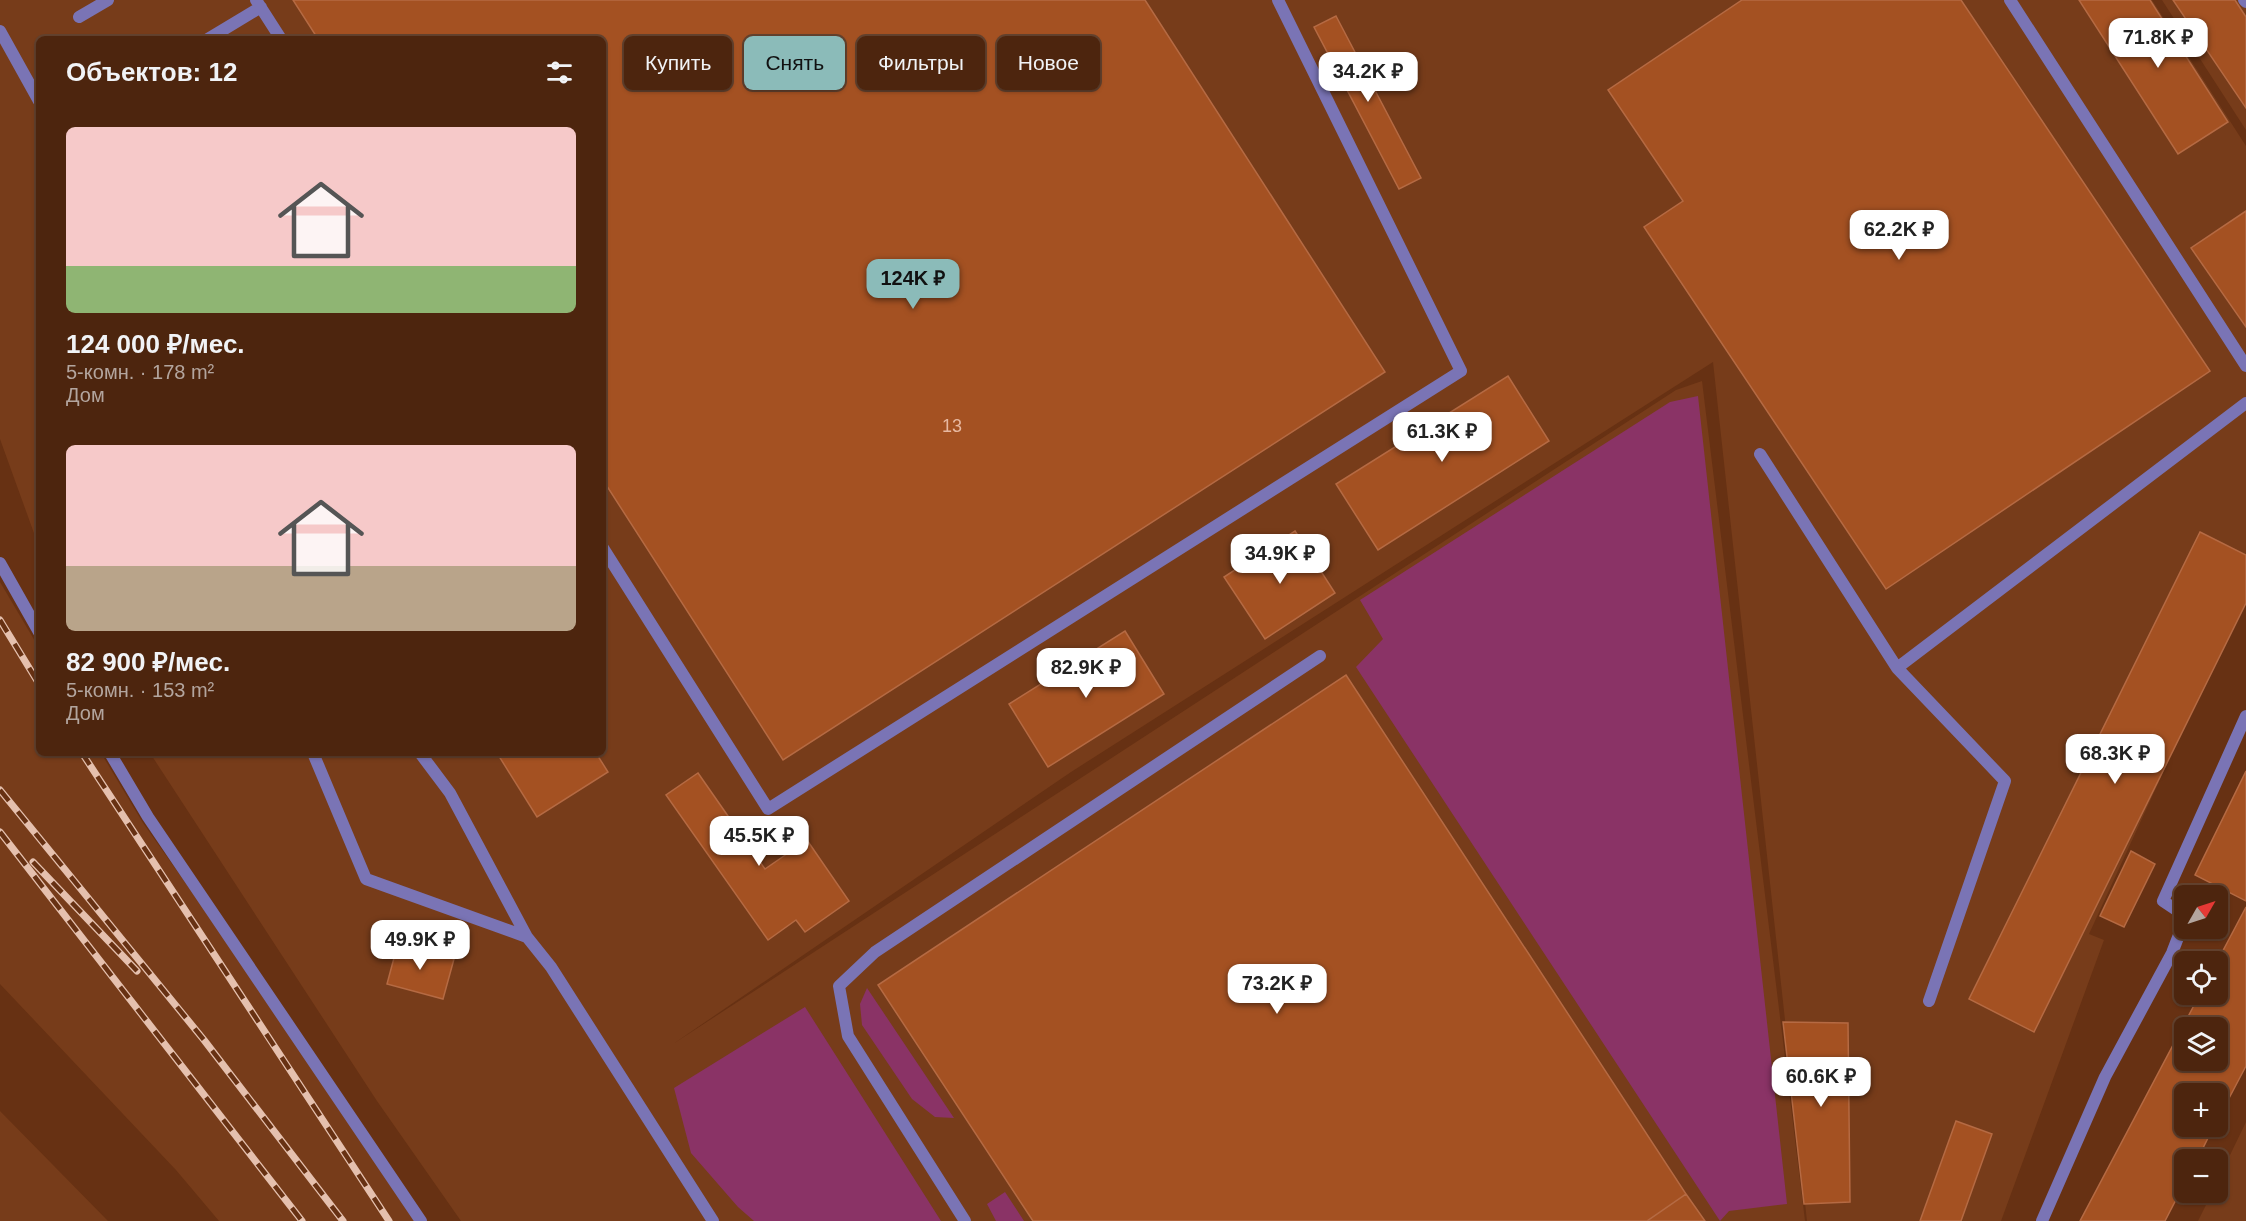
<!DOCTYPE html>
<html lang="ru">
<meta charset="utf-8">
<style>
:root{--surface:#4d250e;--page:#542d17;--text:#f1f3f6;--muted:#b3a59e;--line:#64422e;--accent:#8bbbb9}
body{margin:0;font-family:Arial,sans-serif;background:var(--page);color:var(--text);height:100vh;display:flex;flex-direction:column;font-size:22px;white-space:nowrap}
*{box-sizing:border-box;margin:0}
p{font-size:20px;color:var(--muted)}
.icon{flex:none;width:33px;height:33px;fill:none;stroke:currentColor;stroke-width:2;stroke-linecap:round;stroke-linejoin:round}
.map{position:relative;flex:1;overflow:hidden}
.details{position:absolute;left:36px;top:36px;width:570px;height:720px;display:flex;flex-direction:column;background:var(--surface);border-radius:9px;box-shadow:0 2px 4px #0004,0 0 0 2px var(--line)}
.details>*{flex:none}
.guide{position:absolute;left:624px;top:36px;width:570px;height:54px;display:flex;gap:12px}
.needle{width:39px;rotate:51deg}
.tools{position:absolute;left:2174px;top:885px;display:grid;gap:12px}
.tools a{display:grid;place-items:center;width:54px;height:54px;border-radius:9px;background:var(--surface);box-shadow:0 2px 4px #0004,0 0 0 2px var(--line);font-size:30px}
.price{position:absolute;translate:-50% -51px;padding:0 14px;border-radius:12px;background:#fff;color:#222;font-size:20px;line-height:39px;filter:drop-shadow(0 2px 3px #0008)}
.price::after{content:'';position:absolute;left:50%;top:36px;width:18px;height:14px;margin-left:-9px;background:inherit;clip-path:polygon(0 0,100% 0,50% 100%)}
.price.selected{background:var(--accent);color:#111}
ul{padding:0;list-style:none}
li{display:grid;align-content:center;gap:12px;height:318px;padding:0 30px}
li span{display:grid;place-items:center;height:186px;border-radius:9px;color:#555}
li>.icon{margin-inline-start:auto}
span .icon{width:108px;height:108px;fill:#fffc;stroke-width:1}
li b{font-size:26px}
h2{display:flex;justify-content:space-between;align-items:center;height:72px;padding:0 30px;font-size:26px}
.chip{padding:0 21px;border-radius:9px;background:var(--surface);box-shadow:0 2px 4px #0004,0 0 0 2px var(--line);font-size:21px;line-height:54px}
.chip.selected{background:var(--accent);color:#111}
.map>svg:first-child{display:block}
.built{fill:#773c1a}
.green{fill:#8a3366}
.building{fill:#a45122;stroke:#b56a43;stroke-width:1.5;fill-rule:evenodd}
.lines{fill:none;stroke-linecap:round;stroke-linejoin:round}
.service{stroke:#7a74b5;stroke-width:12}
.rail-casing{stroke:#e5c0ae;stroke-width:7}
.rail{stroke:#673113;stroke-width:4.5;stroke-dasharray:14;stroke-linecap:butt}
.labels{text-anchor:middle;stroke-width:6;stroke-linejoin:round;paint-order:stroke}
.number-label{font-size:18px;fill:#e7b8a1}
</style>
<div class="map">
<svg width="2246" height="1221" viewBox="0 0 2246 1221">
<rect width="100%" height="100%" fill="#673113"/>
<path class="built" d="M 0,0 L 2152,0 L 2246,146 L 2246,592 L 2089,934 L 2104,940 L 2001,1221 L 1807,1221 L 1713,362 L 1071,772 L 673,1044 L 1676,390 L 1702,381 L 1805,1221 L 461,1221 L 377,1101 L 150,753 L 603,753 L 603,39 L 39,39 L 39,547 L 0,439 Z
M 2162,0 L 2246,0 L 2246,130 Z
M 0,582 L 39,648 L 39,753 L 101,753 L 143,823 L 425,1221 L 219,1221 L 176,1170 L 0,984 Z
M 0,1111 L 108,1221 L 0,1221 Z
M 2246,1122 L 2246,1221 L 2198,1221 L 2212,1193 L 2217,1192 L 2217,1182 Z"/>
<path class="green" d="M 1698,396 L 1787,1204 L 1729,1211 L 1720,1221 L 1356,667 L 1383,639 L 1360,600 L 1670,402 Z
M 867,988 L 954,1118 L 935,1117 L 912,1099 L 862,1025 L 860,1004 Z
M 805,1007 L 941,1221 L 754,1221 L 738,1207 L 691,1153 L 674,1088 Z
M 1005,1192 L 1024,1221 L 996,1221 L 987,1204 Z"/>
<path class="building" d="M 293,0 L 1145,0 L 1385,372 L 783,760 L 603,480 L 603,39 L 318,39 Z
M 1742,0 L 1961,0 L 2210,371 L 1886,589 L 1644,227 L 1683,201 L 1608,90 Z
M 2079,0 L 2150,0 L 2228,122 L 2178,154 Z
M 2173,0 L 2235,0 L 2246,17 L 2246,108 Z
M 1336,16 L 1421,178 L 1399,189 L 1314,27 Z
M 2246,211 L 2246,327 L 2191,248 Z
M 1508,376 L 1549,441 L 1378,550 L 1336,484 Z
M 1295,531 L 1335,593 L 1265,639 L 1224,577 Z
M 2200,532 L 2246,555 L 2246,603 L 2034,1032 L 1969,999 Z
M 1125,631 L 1164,694 L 1048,767 L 1009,704 Z
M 1346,675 L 1686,1194 L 1647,1221 L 1033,1221 L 878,985 Z
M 497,753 L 596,753 L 608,772 L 537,817 Z
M 2246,771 L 2246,901 L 2195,875 Z
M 698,773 L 765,869 L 807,840 L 849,901 L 805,932 L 796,920 L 768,940 L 666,795 Z
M 2131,851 L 2155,864 L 2124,927 L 2100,916 Z
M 2246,907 L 2246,1066 L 2217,1121 L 2217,1094 L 2184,1094 L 2184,1126 L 2214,1126 L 2197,1160 L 2184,1160 L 2184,1184 L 2165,1221 L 2080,1221 L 2200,994 L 2217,994 L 2217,962 ZM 2184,1028 L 2217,1028 L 2217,1060 L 2184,1060 Z
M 398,943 L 454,959 L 443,999 L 387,984 Z
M 1783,1022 L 1848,1023 L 1850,1202 L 1804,1204 Z
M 1956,1121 L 1992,1134 L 1961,1221 L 1920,1221 Z
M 1686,1194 L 1705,1221 L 1647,1221 Z"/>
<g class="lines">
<path class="service" d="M 256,0 L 281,39
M 2010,0 L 2246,366
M 2244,0 L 2246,2
M 79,17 L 108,0
M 0,31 L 39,101
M 208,39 L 261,7
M 1760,454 L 1897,668 L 2246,403
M 603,548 L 768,809 L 1461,371 L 1278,0
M 0,563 L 39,632
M 1897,668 L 2005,781 L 1929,1001
M 110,753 L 148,817 L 421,1221
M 313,753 L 366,879 L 527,937
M 420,753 L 450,793 L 527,937 L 551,967 L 713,1221
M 2184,915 L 2163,901 L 2246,716
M 965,1221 L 848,1036 L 839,986 L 875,952 L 1320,656
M 2042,1221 L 2105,1077 L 2172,953 L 2184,922"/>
<defs>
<path id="rail" d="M 0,620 L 39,684
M 82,753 L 389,1221
M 0,790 L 204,1040 L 343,1221
M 0,832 L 302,1221
M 33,862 L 137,971"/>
</defs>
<use href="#rail" class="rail-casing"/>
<use href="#rail" class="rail"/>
</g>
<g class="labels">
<g class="number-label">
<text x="952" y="432">13</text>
</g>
</g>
</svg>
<div class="tools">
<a><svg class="needle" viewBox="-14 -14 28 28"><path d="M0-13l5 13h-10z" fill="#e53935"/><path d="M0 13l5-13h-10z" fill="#b3a59e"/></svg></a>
<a><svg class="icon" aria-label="locate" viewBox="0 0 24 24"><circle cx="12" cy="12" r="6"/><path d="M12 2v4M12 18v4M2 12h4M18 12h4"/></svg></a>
<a><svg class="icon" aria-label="layers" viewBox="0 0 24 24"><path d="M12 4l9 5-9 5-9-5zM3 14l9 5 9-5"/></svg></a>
<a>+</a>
<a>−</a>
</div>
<b class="price" style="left:2158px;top:69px">71.8K ₽</b>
<b class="price" style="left:1368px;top:103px">34.2K ₽</b>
<b class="price" style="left:1899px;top:261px">62.2K ₽</b>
<b class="price selected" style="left:913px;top:310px">124K ₽</b>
<b class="price" style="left:1442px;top:463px">61.3K ₽</b>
<b class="price" style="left:1280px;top:585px">34.9K ₽</b>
<b class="price" style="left:1086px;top:699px">82.9K ₽</b>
<b class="price" style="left:2115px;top:785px">68.3K ₽</b>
<b class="price" style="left:759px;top:867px">45.5K ₽</b>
<b class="price" style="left:420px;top:971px">49.9K ₽</b>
<b class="price" style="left:1277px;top:1015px">73.2K ₽</b>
<b class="price" style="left:1821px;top:1108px">60.6K ₽</b>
<div class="guide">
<a class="chip">Купить</a>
<a class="chip selected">Снять</a>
<a class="chip">Фильтры</a>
<a class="chip">Новое</a>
</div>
<section class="details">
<h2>Объектов: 12<svg class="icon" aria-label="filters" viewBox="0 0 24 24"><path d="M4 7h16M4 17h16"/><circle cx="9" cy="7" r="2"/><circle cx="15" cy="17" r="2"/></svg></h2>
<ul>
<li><span style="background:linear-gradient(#f6c9c9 75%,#8fb573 0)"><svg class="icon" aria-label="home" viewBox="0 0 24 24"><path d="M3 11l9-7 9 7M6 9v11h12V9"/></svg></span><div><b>124 000 ₽/мес.</b><p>5-комн. · 178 m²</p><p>Дом</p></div></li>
<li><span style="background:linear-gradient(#f6c9c9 65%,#b9a48a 0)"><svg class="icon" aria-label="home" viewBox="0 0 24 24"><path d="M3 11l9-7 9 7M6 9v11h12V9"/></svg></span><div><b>82 900 ₽/мес.</b><p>5-комн. · 153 m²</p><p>Дом</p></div></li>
</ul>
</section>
</div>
